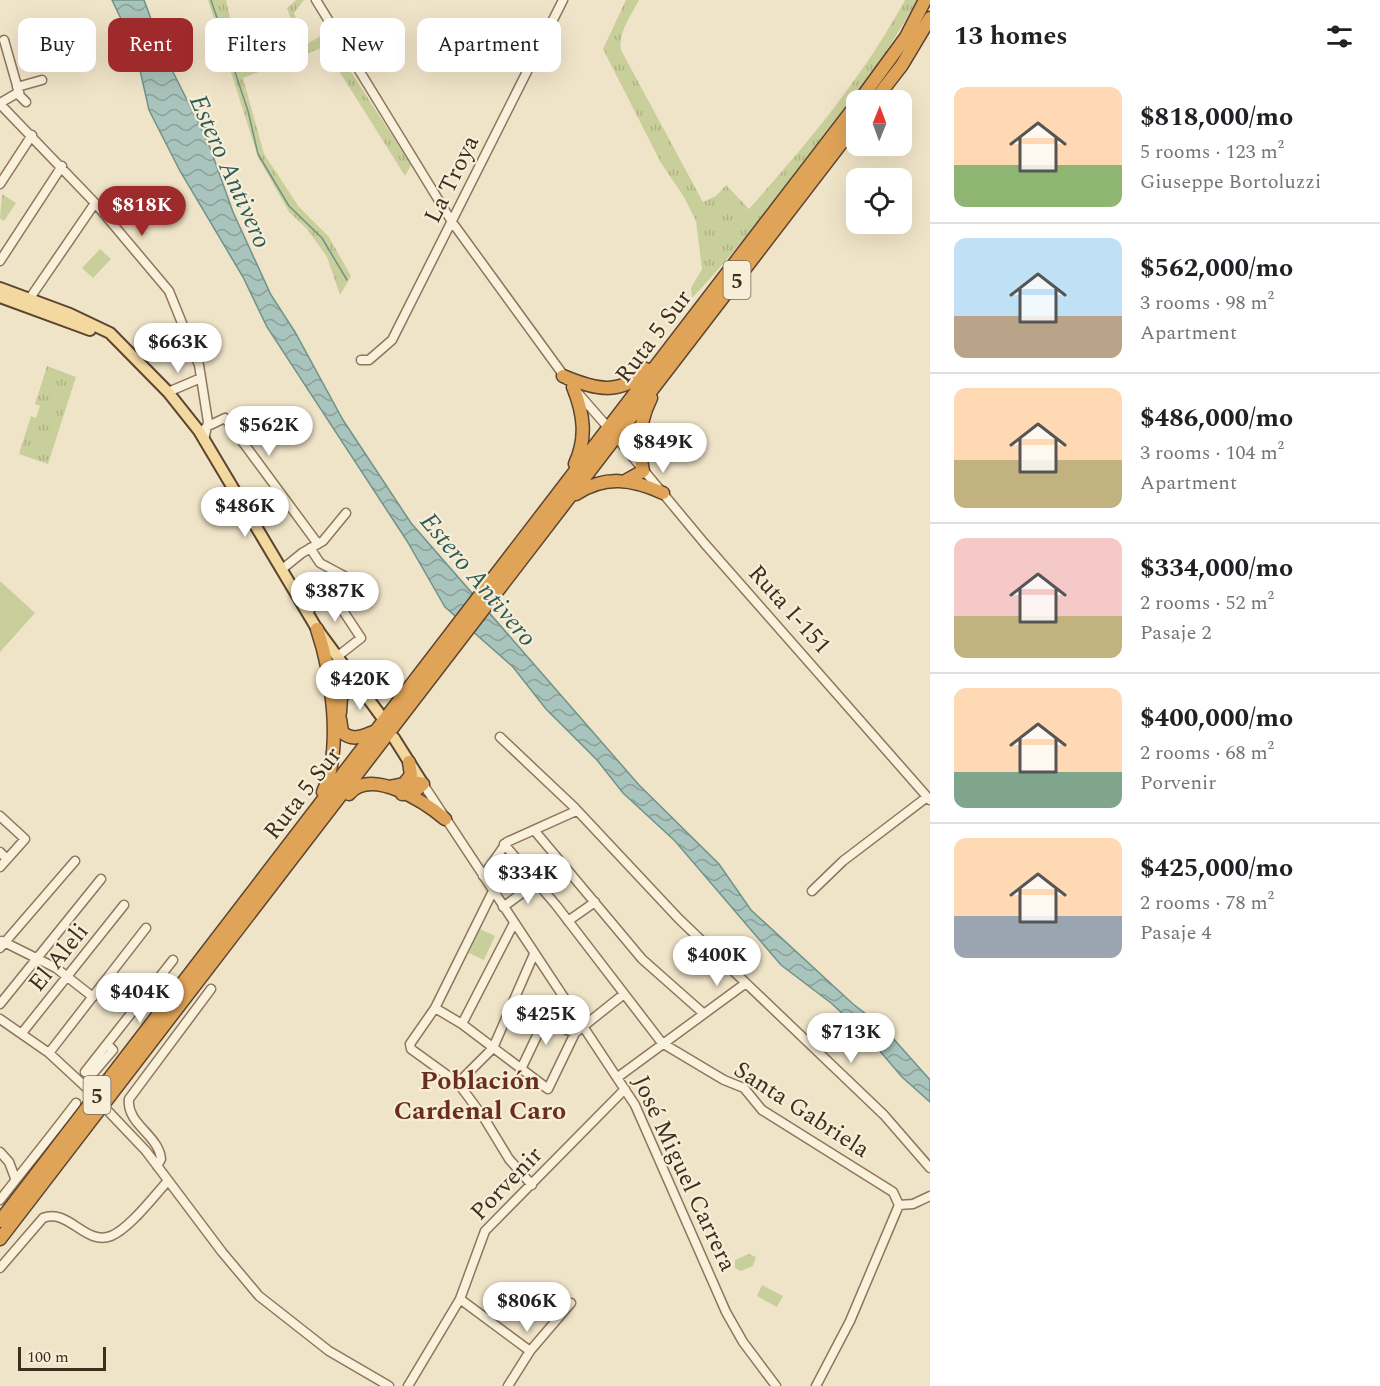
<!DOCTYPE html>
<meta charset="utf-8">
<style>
:root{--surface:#fff;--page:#f6f6f6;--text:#202124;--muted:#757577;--line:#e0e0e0;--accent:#9e2a2b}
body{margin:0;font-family:Spectral,serif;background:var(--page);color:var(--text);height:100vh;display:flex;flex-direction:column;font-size:22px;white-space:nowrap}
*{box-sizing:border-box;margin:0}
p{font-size:20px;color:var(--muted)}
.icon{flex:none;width:33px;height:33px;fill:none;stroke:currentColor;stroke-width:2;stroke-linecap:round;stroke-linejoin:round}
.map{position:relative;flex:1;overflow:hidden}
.drawer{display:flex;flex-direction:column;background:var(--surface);width:450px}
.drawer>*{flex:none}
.guide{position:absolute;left:18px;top:18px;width:570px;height:54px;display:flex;gap:12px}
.needle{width:39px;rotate:1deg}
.fabs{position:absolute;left:846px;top:90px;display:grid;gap:12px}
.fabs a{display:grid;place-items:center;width:66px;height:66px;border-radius:12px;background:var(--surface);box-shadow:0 6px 24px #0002;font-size:30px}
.scale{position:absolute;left:18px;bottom:15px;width:88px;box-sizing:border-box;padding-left:6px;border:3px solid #3d2e20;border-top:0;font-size:16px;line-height:21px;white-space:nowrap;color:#3d2e20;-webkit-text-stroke:4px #f7eed8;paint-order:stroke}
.price{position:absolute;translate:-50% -51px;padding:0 14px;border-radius:21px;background:#fff;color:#222;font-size:20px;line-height:39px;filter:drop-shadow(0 2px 3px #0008)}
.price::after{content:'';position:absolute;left:50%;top:36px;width:18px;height:14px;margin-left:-9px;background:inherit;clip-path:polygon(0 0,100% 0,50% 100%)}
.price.selected{background:var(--accent);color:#fff}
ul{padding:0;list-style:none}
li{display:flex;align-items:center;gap:18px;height:150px;padding:0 24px}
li+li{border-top:2px solid var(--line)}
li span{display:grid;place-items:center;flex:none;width:168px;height:120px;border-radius:12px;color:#555}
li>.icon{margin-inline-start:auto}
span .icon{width:72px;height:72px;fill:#fffc;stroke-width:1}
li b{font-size:26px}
h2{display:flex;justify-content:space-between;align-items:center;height:72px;padding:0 24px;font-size:26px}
.tag{padding:0 21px;border-radius:12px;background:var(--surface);box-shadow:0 6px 24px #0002;font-size:21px;line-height:54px}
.tag.selected{background:var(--accent);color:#fff}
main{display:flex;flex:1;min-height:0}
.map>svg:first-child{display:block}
.grass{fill:url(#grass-tufts)}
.park{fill:url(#park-crowns)}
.pitch{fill:#c9cf9b}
.water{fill:url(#water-waves);stroke:#6f938a;stroke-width:1.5}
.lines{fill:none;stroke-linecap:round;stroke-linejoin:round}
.stream{stroke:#6f938a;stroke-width:1.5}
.minor-casing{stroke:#8d765c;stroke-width:11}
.major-casing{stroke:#5b4430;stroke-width:14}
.highway-casing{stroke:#5b4430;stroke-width:15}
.minor{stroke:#faf1dc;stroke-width:8}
.major{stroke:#f3d9a0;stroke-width:10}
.highway{stroke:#e0a458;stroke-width:12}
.labels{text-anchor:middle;stroke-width:4.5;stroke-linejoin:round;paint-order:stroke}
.shield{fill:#f7eed8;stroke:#756857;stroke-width:1.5}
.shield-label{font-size:22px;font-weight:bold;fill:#3d2e20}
.street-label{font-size:24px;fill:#3d2e20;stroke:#f7eed8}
.water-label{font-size:26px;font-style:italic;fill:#2f5d5a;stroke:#f7eed8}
.neighbourhood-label{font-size:26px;font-weight:bold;fill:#6b2e1e;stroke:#f7eed8}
</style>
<main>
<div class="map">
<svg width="930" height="1386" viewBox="0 0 930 1386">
<defs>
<pattern id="grass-tufts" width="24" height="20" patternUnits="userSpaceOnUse" patternTransform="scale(1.5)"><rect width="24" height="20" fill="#c9cf9b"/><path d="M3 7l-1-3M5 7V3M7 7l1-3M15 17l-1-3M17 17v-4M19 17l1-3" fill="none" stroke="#aeb285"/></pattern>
<pattern id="park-crowns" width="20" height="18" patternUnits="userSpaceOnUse" patternTransform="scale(1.5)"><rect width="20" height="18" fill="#c9cf9b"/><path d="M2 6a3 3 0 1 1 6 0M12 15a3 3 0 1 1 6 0" fill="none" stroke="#aeb285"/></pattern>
<pattern id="water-waves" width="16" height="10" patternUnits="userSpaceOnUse" patternTransform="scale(1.5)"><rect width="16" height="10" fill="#a9c4bc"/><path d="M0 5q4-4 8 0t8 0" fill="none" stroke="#8ba098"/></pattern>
</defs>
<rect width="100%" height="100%" fill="#f0e4c8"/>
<path class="grass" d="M 208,0 L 226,0 L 241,66 L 300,45 L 287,8 L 296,0 L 304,0 L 294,13 L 304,40 L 307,44 L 326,33 L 411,165 L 405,176 L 324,47 L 243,78 L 264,154 L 299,207 L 329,237 L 351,276 L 340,295 L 327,257 L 307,229 L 289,212 L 258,157 Z
M 626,0 L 639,0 C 631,16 618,32 621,50 L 703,202 L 716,196 L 726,185 L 749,209 C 807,144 863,77 905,0 L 917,0 C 883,62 841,117 797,172 C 763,216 730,258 692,298 L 691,288 L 702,269 L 696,221 L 684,197 L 661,163 L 603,49 Z
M 47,366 L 76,377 L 48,464 L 19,454 L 31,416 L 36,418 L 40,406 L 35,404 Z
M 749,1254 L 756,1257 L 753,1266 L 741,1271 L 735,1268 L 735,1260 Z"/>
<path class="park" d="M 2,194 L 16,203 L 4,221 L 0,218 Z"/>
<path class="pitch" d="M 100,249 L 111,259 L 93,278 L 82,268 Z
M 0,581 L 35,613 L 0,652 Z
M 480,929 L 495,936 L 484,960 L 469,953 Z
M 762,1285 L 783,1296 L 777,1307 L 757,1296 Z"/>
<path class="water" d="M 112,0 L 144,0 L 164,54 L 208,142 L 233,212 L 271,295 L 295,332 L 343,420 L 411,523 L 639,785 L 719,864 L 751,910 L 853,1004 L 883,1027 L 930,1080 L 930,1102 L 902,1077 L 867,1036 L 831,1003 L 781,965 L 675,841 L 623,793 L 597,760 L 546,709 L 513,667 L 445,607 L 407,541 L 267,327 L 243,277 L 180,171 L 149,110 L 135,48 Z"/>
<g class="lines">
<path class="stream" d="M 211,0 L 248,111 L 258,154 L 289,206 L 322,238 L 347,280"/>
<defs>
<path id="minor" d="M 316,0 L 452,222 L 567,380
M 4,40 L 20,96 L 26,102
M 17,87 L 42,80
M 0,103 L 19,92
M 0,104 L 95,203 L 169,291 L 199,365 L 208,422 L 204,440
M 0,184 L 32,135
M 0,261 L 62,166
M 30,298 L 95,203
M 361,360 L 369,360 L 392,340 L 563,0
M 168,392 L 201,378
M 577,392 L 605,424
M 206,427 L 225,418 L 318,544
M 621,443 L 705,544 L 930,800
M 310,548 L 320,563 L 348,578 L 369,602
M 281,570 L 302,553 L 323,541 L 346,513
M 328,588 L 361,638 L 338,656
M 307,612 L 330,592
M 500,737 L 574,807 L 679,919 L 884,1115 L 930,1168
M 423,784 L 635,1105 L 726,1312 L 743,1342 L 776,1386
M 0,816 L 25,839 L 0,867
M 534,830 L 642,959 L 703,1013
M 504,844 L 556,905 L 662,1043 L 724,1080 L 744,1088 L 762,1110 L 893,1192 L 899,1205 L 850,1321 L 816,1386
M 0,852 L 7,859
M 483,876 L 507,842 L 576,811
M 493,891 L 435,1008 L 410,1044 L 411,1049 L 458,1083 L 484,1118 L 509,1159 L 532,1185
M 812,891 L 843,861 L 927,797
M 503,907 L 537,882
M 568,921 L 595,902
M 2,941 L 56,968 L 93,997
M 0,948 L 75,861
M 0,1004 L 101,879
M 435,1008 L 462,1024 L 548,1089 L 575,1033 L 624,994
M 0,1019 L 49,1053 L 91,1092
M 462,1024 L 514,923
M 22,1033 L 124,905
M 49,1053 L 146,928
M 521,1069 L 544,1021 L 575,1033
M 85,1072 L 173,960
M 618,1077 L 746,983
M 458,1083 L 493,1048 L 534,954
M 84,1084 L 113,1050 L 107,1044
M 108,1111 L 146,1151 L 222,1252 L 259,1296 L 329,1351 L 389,1386
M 0,1152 L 9,1162 L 15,1178
M 157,1166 L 161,1159 C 159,1135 126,1124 129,1099 L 211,989
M 0,1200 C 25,1168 51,1136 76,1103
M 899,1205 L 913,1204 L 930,1196
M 0,1268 L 43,1218 C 69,1208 85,1246 111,1236 C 129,1229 153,1197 167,1182
M 460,1299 L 530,1351 L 508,1386
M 530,1351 L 571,1303
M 408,1386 L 460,1299 L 485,1231 L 625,1089"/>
<path id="major" d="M 0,288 L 70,314 L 110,333 L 168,392 L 199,431 L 317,629 L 381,716
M 0,297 L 90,330
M 394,738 L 423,784"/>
<path id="highway" d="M 860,100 L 906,37 L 925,0
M 875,100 L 902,65 L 930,18
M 563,376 C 594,389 621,397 646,369
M 573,387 C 584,414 587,438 575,464
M 627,480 L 643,471 C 637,446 640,420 651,398
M 576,494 C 605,475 632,479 663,493
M 317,629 C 332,673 343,749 323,792
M 344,694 L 352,689 L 363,689
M 340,713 L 341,697 L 356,679
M 340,719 L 342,732 C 353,742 363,736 376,731
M 403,785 L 411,775 L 409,762
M 389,787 L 413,782 L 423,784 L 414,792 L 402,794
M 349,794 C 371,767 425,802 445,819
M 0,1221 L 856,105
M 0,1239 L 856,124"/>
</defs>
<use href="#minor" class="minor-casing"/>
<use href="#major" class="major-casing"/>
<use href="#highway" class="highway-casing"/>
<use href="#minor" class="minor"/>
<use href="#major" class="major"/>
<use href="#highway" class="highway"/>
</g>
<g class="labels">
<g class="shield">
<rect x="723.5" y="261" width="27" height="38" rx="4.5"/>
<rect x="83.5" y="1076" width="27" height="38" rx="4.5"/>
</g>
<g class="shield-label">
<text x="737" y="288">5</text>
<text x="97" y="1103">5</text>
</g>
<g class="street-label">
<text transform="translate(451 179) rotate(-64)" y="8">La Troya</text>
<text transform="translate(653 336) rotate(-53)" y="8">Ruta 5 Sur</text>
<text transform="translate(790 609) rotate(48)" y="8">Ruta I-151</text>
<text transform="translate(302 793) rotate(-52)" y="8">Ruta 5 Sur</text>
<text transform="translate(58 957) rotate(-51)" y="8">El Aleli</text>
<text transform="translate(802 1109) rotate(33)" y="8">Santa Gabriela</text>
<text transform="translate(685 1173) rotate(65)" y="8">José Miguel Carrera</text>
<text transform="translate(506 1183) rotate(-46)" y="8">Porvenir</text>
</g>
<g class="water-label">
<text transform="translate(231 171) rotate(66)" y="9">Estero Antivero</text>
<text transform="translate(479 579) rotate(50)" y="9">Estero Antivero</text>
</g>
<g class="neighbourhood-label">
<text x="480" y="1089">Población<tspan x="480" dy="30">Cardenal Caro</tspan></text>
</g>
</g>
</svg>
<div class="fabs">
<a><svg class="needle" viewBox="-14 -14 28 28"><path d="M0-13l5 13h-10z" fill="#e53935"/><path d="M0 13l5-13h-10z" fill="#757577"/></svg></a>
<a><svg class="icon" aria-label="locate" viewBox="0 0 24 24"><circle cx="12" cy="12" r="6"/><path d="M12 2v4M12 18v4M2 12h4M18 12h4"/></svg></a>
</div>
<div class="scale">100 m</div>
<b class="price selected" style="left:142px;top:237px">$818K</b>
<b class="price" style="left:178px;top:374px">$663K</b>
<b class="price" style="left:269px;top:457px">$562K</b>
<b class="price" style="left:663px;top:474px">$849K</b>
<b class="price" style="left:245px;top:538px">$486K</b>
<b class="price" style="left:335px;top:623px">$387K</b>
<b class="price" style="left:360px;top:711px">$420K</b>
<b class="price" style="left:528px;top:905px">$334K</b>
<b class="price" style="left:717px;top:987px">$400K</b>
<b class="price" style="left:140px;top:1024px">$404K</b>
<b class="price" style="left:546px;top:1046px">$425K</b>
<b class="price" style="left:851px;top:1064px">$713K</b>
<b class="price" style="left:527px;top:1333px">$806K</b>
<div class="guide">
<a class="tag">Buy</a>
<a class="tag selected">Rent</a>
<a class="tag">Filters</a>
<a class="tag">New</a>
<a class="tag">Apartment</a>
</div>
</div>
<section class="drawer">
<h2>13 homes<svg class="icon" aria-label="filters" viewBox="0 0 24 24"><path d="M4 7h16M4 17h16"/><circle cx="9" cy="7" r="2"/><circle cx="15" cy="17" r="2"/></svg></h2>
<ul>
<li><span style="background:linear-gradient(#ffd9b3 65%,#8fb573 0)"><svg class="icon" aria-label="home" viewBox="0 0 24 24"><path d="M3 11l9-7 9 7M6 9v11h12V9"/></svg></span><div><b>$818,000/mo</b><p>5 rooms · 123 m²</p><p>Giuseppe Bortoluzzi</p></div></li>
<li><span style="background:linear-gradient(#bfe0f5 65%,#b9a48a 0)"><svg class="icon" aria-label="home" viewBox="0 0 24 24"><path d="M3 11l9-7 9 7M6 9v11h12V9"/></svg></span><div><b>$562,000/mo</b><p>3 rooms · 98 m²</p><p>Apartment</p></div></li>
<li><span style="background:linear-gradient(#ffd9b3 60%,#c2b280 0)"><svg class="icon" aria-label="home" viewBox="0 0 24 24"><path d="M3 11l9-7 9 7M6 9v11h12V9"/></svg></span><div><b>$486,000/mo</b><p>3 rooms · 104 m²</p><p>Apartment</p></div></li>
<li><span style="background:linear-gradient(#f6c9c9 65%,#c2b280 0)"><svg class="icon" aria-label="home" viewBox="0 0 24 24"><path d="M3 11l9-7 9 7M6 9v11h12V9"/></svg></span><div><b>$334,000/mo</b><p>2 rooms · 52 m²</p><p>Pasaje 2</p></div></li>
<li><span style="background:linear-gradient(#ffd9b3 70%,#7fa58c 0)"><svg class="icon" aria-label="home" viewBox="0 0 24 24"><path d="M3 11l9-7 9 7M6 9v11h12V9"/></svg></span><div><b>$400,000/mo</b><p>2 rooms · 68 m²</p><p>Porvenir</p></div></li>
<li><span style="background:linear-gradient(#ffd9b3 65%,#9aa5b1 0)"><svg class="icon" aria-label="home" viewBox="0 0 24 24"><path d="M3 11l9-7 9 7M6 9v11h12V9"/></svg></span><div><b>$425,000/mo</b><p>2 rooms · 78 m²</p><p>Pasaje 4</p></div></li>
</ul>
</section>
</main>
